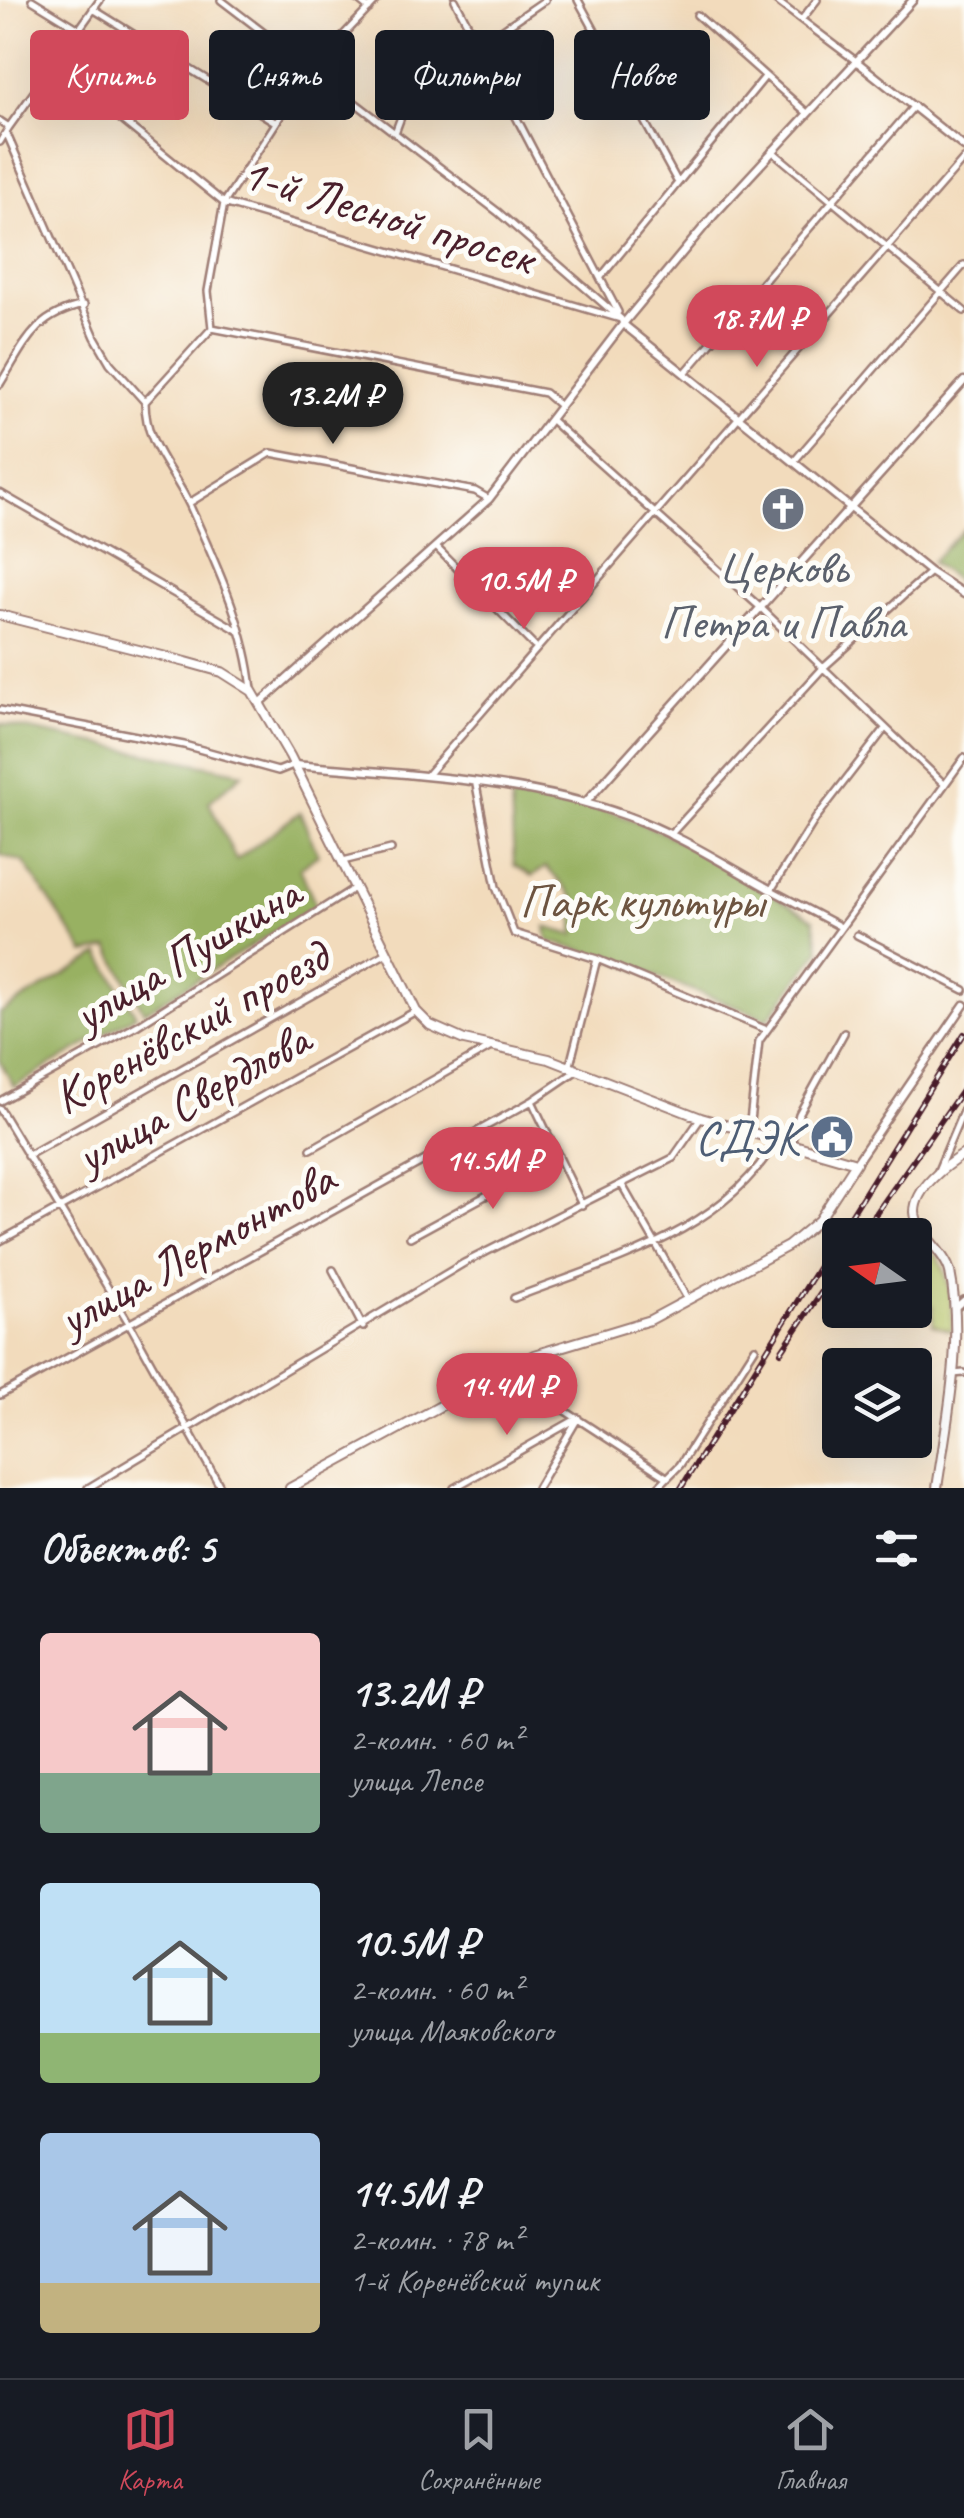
<!DOCTYPE html>
<html lang="ru">
<meta charset="utf-8">
<style>
:root{--surface:#171b24;--page:#20242c;--text:#f1f3f6;--muted:#9ea1a6;--line:#363941;--accent:#d1495b}
body{margin:0;font-family:Caveat,sans-serif;background:var(--page);color:var(--text);height:100vh;display:flex;flex-direction:column;font-size:38px;white-space:nowrap}
*{box-sizing:border-box;margin:0}
p{font-size:32px;color:var(--muted)}
.icon{flex:none;width:55px;height:55px;fill:none;stroke:currentColor;stroke-width:2;stroke-linecap:round;stroke-linejoin:round}
.map{position:relative;height:1488px;overflow:hidden}
.side{display:flex;flex-direction:column;background:var(--surface);flex:1}
.side>*{flex:none}
.top-card{position:absolute;left:30px;top:30px;width:905px;height:90px;display:flex;gap:20px}
.needle{width:65px;rotate:284deg}
.fabs{position:absolute;left:822px;top:1218px;display:grid;gap:20px}
.fabs a{display:grid;place-items:center;width:110px;height:110px;border-radius:10px;background:var(--surface);box-shadow:0 10px 40px #0002;font-size:50px}
.price{position:absolute;translate:-50% -85px;padding:0 22px;border-radius:35px;background:var(--accent);color:#fff;font-size:32px;line-height:65px;filter:drop-shadow(0 2px 5px #0008)}
.price::after{content:'';position:absolute;left:50%;top:60px;width:30px;height:22px;margin-left:-15px;background:inherit;clip-path:polygon(0 0,100% 0,50% 100%)}
.price.current{background:#222;color:#fff}
ul{padding:0;list-style:none}
li{display:flex;align-items:center;gap:30px;height:250px;padding:0 40px}
li span{display:grid;place-items:center;flex:none;width:280px;height:200px;border-radius:10px;color:#555}
li>.icon{margin-inline-start:auto}
span .icon{width:120px;height:120px;fill:#fffc;stroke-width:1}
li b{font-size:42px}
h2{display:flex;justify-content:space-between;align-items:center;height:120px;padding:0 40px;font-size:42px}
.tag{padding:0 35px;border-radius:10px;background:var(--surface);box-shadow:0 10px 40px #0002;font-size:35px;line-height:90px}
.tag.current{background:var(--accent);color:#fff}
.dock{display:flex;justify-content:space-around;align-items:center;height:140px;border-top:2px solid var(--line);background:var(--surface);font-size:28px;color:var(--muted)}
.dock a{display:grid;justify-items:center;gap:5px}
.dock .current{color:var(--accent)}
.map>svg:first-child{display:block}
.green{fill:#c0ce70;stroke:#85764e;stroke-width:2.5}
.forest{fill:#98b162;stroke:#716846;stroke-width:2.5}
.lines{fill:none;stroke-linecap:round;stroke-linejoin:round}
.minor-casing{stroke:#9e7d74;stroke-width:10}
.tertiary-casing{stroke:#9e7d74;stroke-width:11}
.secondary-casing{stroke:#9e7d74;stroke-width:12}
.minor{stroke:#fff;stroke-width:5}
.tertiary{stroke:#fff;stroke-width:6}
.secondary{stroke:#fff;stroke-width:8}
.rail-casing{stroke:#4a1f2b;stroke-width:6}
.rail{stroke:#fdfcf7;stroke-width:2.5;stroke-dasharray:8;stroke-linecap:butt}
.labels{text-anchor:middle;stroke-width:10;stroke-linejoin:round;paint-order:stroke}
.street-label{font-size:48px;fill:#4a1f2b;stroke:#fdfcf7}
.worship-label{font-size:48px;fill:#5b616d;stroke:#fdfcf7}
.park-label{font-size:48px;fill:#6d5440;stroke:#fdfcf7}
.service-label{font-size:48px;fill:#4e5e75;stroke:#fdfcf7;text-anchor:end}
</style>
<div class="map">
<svg width="964" height="1488" viewBox="0 0 964 1488">
<rect width="100%" height="100%" fill="#fdfcf7"/>
<filter id="ink" filterUnits="userSpaceOnUse"><feTurbulence type="fractalNoise" baseFrequency=".01" numOctaves="2"/><feDisplacementMap in="SourceGraphic" scale="20" xChannelSelector="R" yChannelSelector="G"/><feConvolveMatrix kernelMatrix="1 2 1 2 8 2 1 2 1" color-interpolation-filters="sRGB"/></filter>
<filter id="wash" filterUnits="userSpaceOnUse"><feTurbulence type="fractalNoise" baseFrequency=".0048" numOctaves="4" result="noise"/><feDisplacementMap in="SourceGraphic" scale="40" xChannelSelector="R" yChannelSelector="G"/><feGaussianBlur stdDeviation="2.25" result="paint"/><feColorMatrix in="noise" values="0 0 0 0 0 0 0 0 0 0 0 0 0 0 0 0 0 1.4 0 .05"/><feComposite in="paint" operator="in"/></filter>
<g filter="url(#wash)">
<rect width="100%" height="100%" fill="#f2dbbc"/>
<path class="green" d="M 936,1253 C 950,1278 953,1303 952,1331 L 933,1325 L 933,1306 L 921,1312 C 907,1287 921,1272 936,1253 Z"/>
<path class="forest" d="M 964,529 L 964,586 L 931,562 Z
M 0,724 L 243,773 L 209,802 L 236,860 L 300,812 L 318,855 L 300,868 L 316,906 L 144,1012 L 109,948 L 85,953 L 24,862 L 0,855 Z
M 511,798 C 546,801 582,803 617,814 C 686,837 751,884 814,919 L 820,950 L 768,1019 L 608,958 L 548,941 L 546,927 L 574,935 L 574,898 L 546,867 L 532,876 L 514,865 Z
M 100,954 L 136,1015 L 14,1087 L 0,1061 L 0,1013 Z"/>
</g>
<g filter="url(#ink)">
<g class="lines">
<defs>
<path id="minor" d="M 32,0 L 79,29
M 221,0 L 498,212 L 621,319
M 358,0 L 369,9
M 455,0 L 618,312
M 578,0 L 677,181
M 775,0 L 856,61
M 93,9 L 275,122
M 697,15 L 806,112
M 802,19 L 817,0
M 54,65 L 224,203 L 621,319 L 623,324
M 0,121 L 9,127 L 6,132 L 95,337 L 110,363 L 145,402
M 9,127 L 100,0
M 395,133 L 410,93 L 545,0
M 0,142 L 6,132
M 772,151 L 964,311
M 601,277 L 764,78
M 212,328 L 545,393 L 560,406
M 685,373 L 914,106
M 0,384 C 25,344 34,315 84,305
M 145,402 L 212,328 L 208,291 L 224,203 L 311,69 L 377,0
M 145,402 C 145,445 173,469 190,506 C 216,564 246,627 252,690
M 552,421 L 762,609 L 943,783
M 796,459 L 964,265
M 0,493 L 239,631
M 189,503 L 271,453 L 475,491 L 489,499
M 437,548 L 534,646
M 0,710 L 184,745 L 278,771 L 293,765
M 427,775 L 964,159
M 476,785 L 496,887 L 514,933 L 597,959 L 767,1030
M 670,835 L 823,668 L 930,572
M 343,861 L 391,849
M 839,926 L 771,890 L 816,818 L 884,730
M 857,935 L 964,990
M 570,1065 L 597,959
M 0,1101 L 138,1025 L 353,889
M 532,1101 L 582,1205
M 0,1109 L 129,1323 L 221,1488
M 749,1130 L 759,1041 L 964,758
M 791,1144 L 799,1114 L 844,1033
M 311,1149 L 491,1047
M 27,1156 L 385,954
M 937,1173 L 964,1109
M 622,1185 L 688,1300
M 410,1237 L 559,1156
M 0,1241 L 416,1011
M 333,1270 L 363,1327
M 514,1298 C 607,1262 725,1233 776,1140
M 956,1307 L 964,1300
M 504,1371 L 665,1476
M 953,1374 L 964,1373
M 0,1395 L 532,1101 L 576,1071
M 88,1488 L 464,1263 L 673,1158 L 701,1118
M 454,1488 L 578,1418
M 537,1488 L 577,1420
M 657,1488 L 680,1465 L 755,1348"/>
<path id="tertiary" d="M 856,61 L 964,147
M 623,324 L 930,572 L 964,594
M 260,703 L 489,499 L 623,324 L 713,216 L 913,0
M 294,765 C 401,774 526,779 627,816 C 678,834 724,864 771,890
M 586,802 L 964,381
M 856,1163 L 964,1005"/>
<path id="secondary" d="M 0,615 L 186,662 L 222,672 L 252,691 L 290,756 L 416,1011 L 430,1025 L 464,1040 L 549,1059 L 701,1118 L 856,1163 L 819,1220 L 788,1246 L 650,1320 L 534,1355 L 290,1488
M 937,1488 C 947,1420 964,1340 950,1272 C 945,1251 916,1233 915,1212 C 915,1188 946,1165 964,1154"/>
</defs>
<use href="#minor" class="minor-casing"/>
<use href="#tertiary" class="tertiary-casing"/>
<use href="#secondary" class="secondary-casing"/>
<use href="#minor" class="minor"/>
<use href="#tertiary" class="tertiary"/>
<use href="#secondary" class="secondary"/>
<defs>
<path id="rail" d="M 861,1235 L 964,1088
M 781,1352 L 840,1265
M 681,1488 L 964,1034"/>
</defs>
<use href="#rail" class="rail-casing"/>
<use href="#rail" class="rail"/>
</g>
</g>
<defs>
<symbol id="church-disc" viewBox="-11 -11 22 22"><circle r="9.5" fill="#6b7280" stroke="#fdfcf7"/><path d="M-1.2-6h2.4v3.5h3.3v2.4h-3.3V6h-2.4V-.1h-3.3v-2.4h3.3Z" fill="#fff"/></symbol>
<symbol id="civic-disc" viewBox="-11 -11 22 22"><circle r="9.5" fill="#5c6f8a" stroke="#fdfcf7"/><path d="M-.6-6.5H3V-4.5H.6V-3L4-1V1h2V6H-6V1h2V-1L-.6-3ZM-1.2 2.5V6h2.4V2.5Z" fill="#fff"/></symbol>
</defs>
<g fill-rule="evenodd">
<use href="#church-disc" x="758" y="484" width="50" height="50"/>
<use href="#civic-disc" x="807" y="1112" width="50" height="50"/>
</g>
<g class="labels">
<g class="street-label">
<text transform="translate(388 214) rotate(17)" y="17">1-й Лесной просек</text>
<text transform="translate(186 953) rotate(-31)" y="17">улица Пушкина</text>
<text transform="translate(190 1026) rotate(-29)" y="17">Коренёвский проезд</text>
<text transform="translate(192 1097) rotate(-29)" y="17">улица Свердлова</text>
<text transform="translate(196 1248) rotate(-29)" y="17">улица Лермонтова</text>
</g>
<g class="worship-label">
<text x="783" y="583">Церковь<tspan x="783" dy="55">Петра и Павла</tspan></text>
</g>
<g class="park-label">
<text x="642" y="917">Парк культуры</text>
</g>
<g class="service-label">
<text x="800" y="1154">СДЭК</text>
</g>
</g>
</svg>
<div class="fabs">
<a><svg class="needle" viewBox="-14 -14 28 28"><path d="M0-13l5 13h-10z" fill="#e53935"/><path d="M0 13l5-13h-10z" fill="#9ea1a6"/></svg></a>
<a><svg class="icon" aria-label="layers" viewBox="0 0 24 24"><path d="M12 4l9 5-9 5-9-5zM3 14l9 5 9-5"/></svg></a>
</div>
<b class="price" style="left:757px;top:370px">18.7M ₽</b>
<b class="price current" style="left:333px;top:447px">13.2M ₽</b>
<b class="price" style="left:524px;top:632px">10.5M ₽</b>
<b class="price" style="left:493px;top:1212px">14.5M ₽</b>
<b class="price" style="left:507px;top:1438px">14.4M ₽</b>
<div class="top-card">
<a class="tag current">Купить</a>
<a class="tag">Снять</a>
<a class="tag">Фильтры</a>
<a class="tag">Новое</a>
</div>
</div>
<section class="side">
<h2>Объектов: 5<svg class="icon" aria-label="filters" viewBox="0 0 24 24"><path d="M4 7h16M4 17h16"/><circle cx="9" cy="7" r="2"/><circle cx="15" cy="17" r="2"/></svg></h2>
<ul>
<li><span style="background:linear-gradient(#f6c9c9 70%,#7fa58c 0)"><svg class="icon" aria-label="home" viewBox="0 0 24 24"><path d="M3 11l9-7 9 7M6 9v11h12V9"/></svg></span><div><b>13.2M ₽</b><p>2-комн. · 60 m²</p><p>улица Лепсе</p></div></li>
<li><span style="background:linear-gradient(#bfe0f5 75%,#8fb573 0)"><svg class="icon" aria-label="home" viewBox="0 0 24 24"><path d="M3 11l9-7 9 7M6 9v11h12V9"/></svg></span><div><b>10.5M ₽</b><p>2-комн. · 60 m²</p><p>улица Маяковского</p></div></li>
<li><span style="background:linear-gradient(#a9c7e8 75%,#c2b280 0)"><svg class="icon" aria-label="home" viewBox="0 0 24 24"><path d="M3 11l9-7 9 7M6 9v11h12V9"/></svg></span><div><b>14.5M ₽</b><p>2-комн. · 78 m²</p><p>1-й Коренёвский тупик</p></div></li>
</ul>
</section>
<nav class="dock">
<a class="current"><svg class="icon" aria-label="map" viewBox="0 0 24 24"><path d="M3 6l6-2 6 2 6-2v14l-6 2-6-2-6 2zM9 4v14M15 6v14"/></svg>Карта</a>
<a><svg class="icon" aria-label="saved" viewBox="0 0 24 24"><path d="M7 4h10v16l-5-4-5 4z"/></svg>Сохранённые</a>
<a><svg class="icon" aria-label="home" viewBox="0 0 24 24"><path d="M3 11l9-7 9 7M6 9v11h12V9"/></svg>Главная</a>
</nav>
